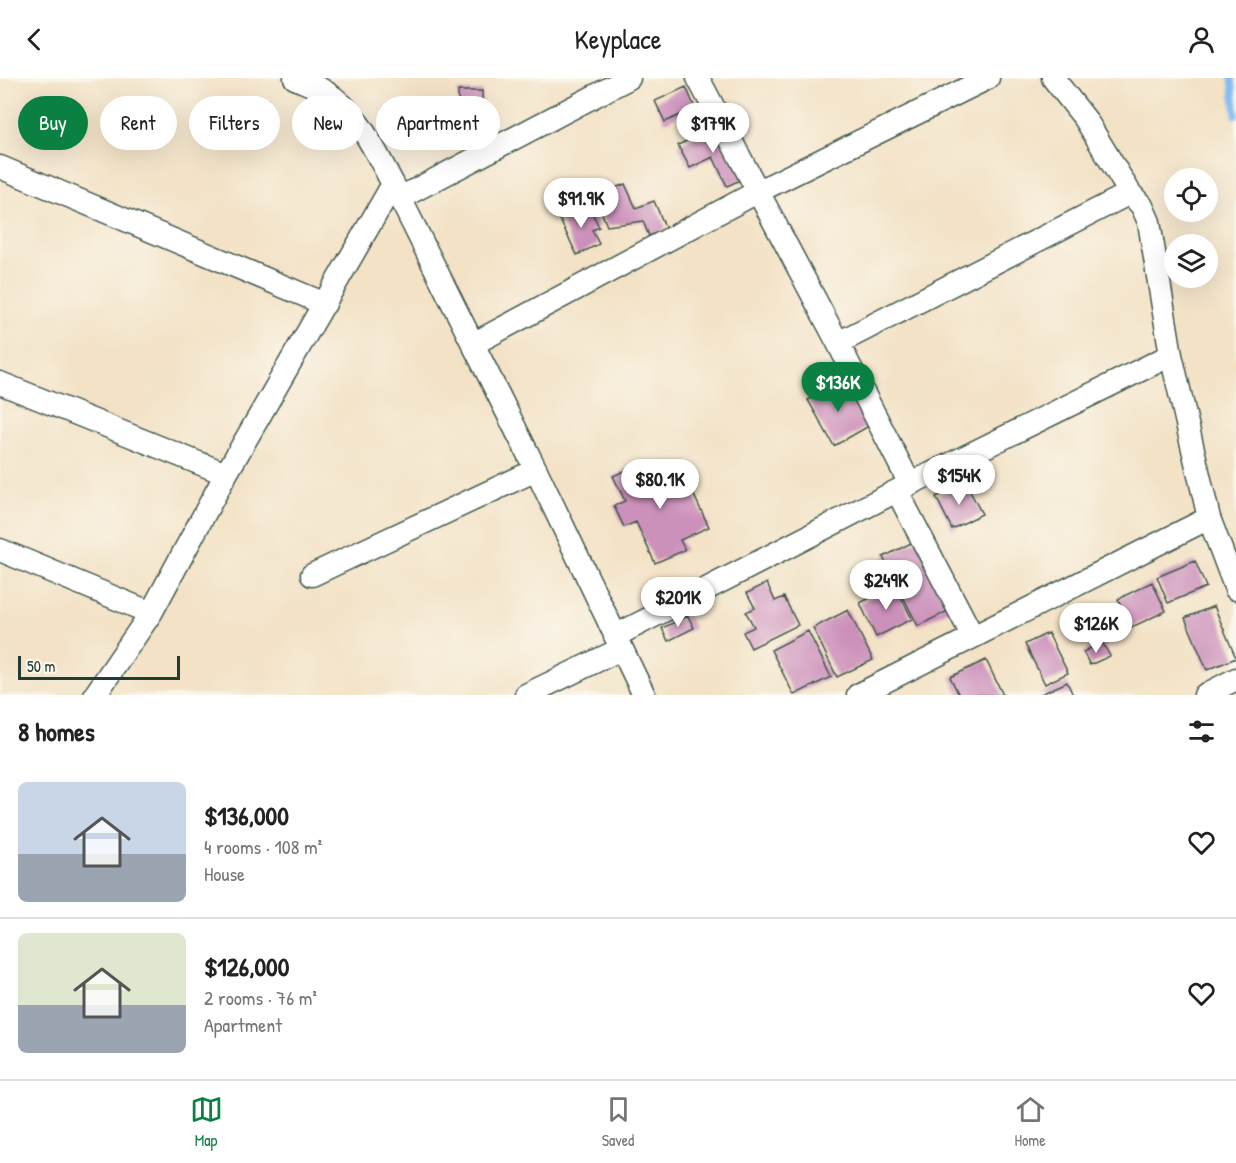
<!DOCTYPE html>
<meta charset="utf-8">
<style>
:root{--surface:#fff;--page:#f6f6f6;--text:#222;--muted:#767676;--line:#e0e0e0;--accent:#0b8043}
body{margin:0;font-family:"Patrick Hand",sans-serif;background:var(--page);color:var(--text);height:100vh;display:flex;flex-direction:column;font-size:22px;white-space:nowrap}
*{box-sizing:border-box;margin:0}
p{font-size:20px;color:var(--muted)}
.icon{flex:none;width:33px;height:33px;fill:none;stroke:currentColor;stroke-width:2;stroke-linecap:round;stroke-linejoin:round}
.map{position:relative;height:617px;overflow:hidden}
.drawer{display:flex;flex-direction:column;background:var(--surface);flex:1}
.drawer>*{flex:none}
.top-card{position:absolute;left:18px;top:18px;width:600px;height:54px;display:flex;gap:12px}
.tools{position:absolute;left:1164px;top:90px;display:grid;gap:12px}
.tools a{display:grid;place-items:center;width:54px;height:54px;border-radius:50%;background:var(--surface);box-shadow:0 6px 24px #0002;font-size:30px}
.scale{position:absolute;left:18px;bottom:15px;width:162px;box-sizing:border-box;padding-left:6px;border:3px solid #1f3d34;border-top:0;font-size:16px;line-height:21px;white-space:nowrap;color:#1f3d34;-webkit-text-stroke:4px #fbf7ec;paint-order:stroke}
.price{position:absolute;translate:-50% -51px;padding:0 14px;border-radius:21px;background:#fff;color:#222;font-size:20px;line-height:39px;filter:drop-shadow(0 2px 3px #0008)}
.price::after{content:'';position:absolute;left:50%;top:36px;width:18px;height:14px;margin-left:-9px;background:inherit;clip-path:polygon(0 0,100% 0,50% 100%)}
.price.active{background:var(--accent);color:#fff}
ul{padding:0;list-style:none}
li{display:flex;align-items:center;gap:18px;height:150px;padding:0 18px}
li+li{border-top:2px solid var(--line)}
li span{display:grid;place-items:center;flex:none;width:168px;height:120px;border-radius:9px;color:#555}
li>.icon{margin-inline-start:auto}
span .icon{width:72px;height:72px;fill:#fffc;stroke-width:1}
li b{font-size:26px}
h2{display:flex;justify-content:space-between;align-items:center;height:72px;padding:0 18px;font-size:26px}
.pill{padding:0 21px;border-radius:27px;background:var(--surface);box-shadow:0 6px 24px #0002;font-size:21px;line-height:54px}
.pill.active{background:var(--accent);color:#fff}
header{display:flex;justify-content:space-between;align-items:center;height:78px;padding:0 18px;background:var(--surface);font-size:27px;font-weight:600}
.tab-bar{display:flex;justify-content:space-around;align-items:center;height:84px;border-top:2px solid var(--line);background:var(--surface);font-size:16px;color:var(--muted)}
.tab-bar a{display:grid;justify-items:center;gap:3px}
.tab-bar .active{color:var(--accent)}
.map>svg:first-child{display:block}
.lines{fill:none;stroke-linecap:round;stroke-linejoin:round}
.stream{stroke:#7fbaf1;stroke-width:7}
.building{fill:#cc91bb}
.minor-casing{stroke:#3f564a;stroke-width:25}
.minor{stroke:#fff;stroke-width:22}
</style>
<header><svg class="icon" aria-label="back" viewBox="0 0 24 24"><path d="M15 5l-7 7 7 7"/></svg>Keyplace<svg class="icon" aria-label="person" viewBox="0 0 24 24"><circle cx="12" cy="8" r="4"/><path d="M4 21q1-7 8-7t8 7"/></svg></header>
<div class="map">
<svg width="1236" height="617" viewBox="0 0 1236 617">
<rect width="100%" height="100%" fill="#fbf7ec"/>
<filter id="ink" filterUnits="userSpaceOnUse"><feTurbulence type="fractalNoise" baseFrequency=".0167" numOctaves="2"/><feDisplacementMap in="SourceGraphic" scale="12" xChannelSelector="R" yChannelSelector="G"/><feConvolveMatrix kernelMatrix="1 2 1 2 8 2 1 2 1" color-interpolation-filters="sRGB"/></filter>
<filter id="wash" filterUnits="userSpaceOnUse"><feTurbulence type="fractalNoise" baseFrequency=".008" numOctaves="4" result="noise"/><feDisplacementMap in="SourceGraphic" scale="24" xChannelSelector="R" yChannelSelector="G"/><feGaussianBlur stdDeviation="1.35" result="paint"/><feColorMatrix in="noise" values="0 0 0 0 0 0 0 0 0 0 0 0 0 0 0 0 0 1.4 0 .05"/><feComposite in="paint" operator="in"/></filter>
<g filter="url(#wash)">
<rect width="100%" height="100%" fill="#f3e2c6"/>
<g class="lines">
<path class="stream" d="M 1232,0 L 1236,37"/>
</g>
<g id="blocks">
<path class="building" d="M 686,9 L 695,30 L 665,44 L 655,23 Z
M 458,13 L 482,13 L 483,53 L 459,53 Z
M 720,47 L 745,100 L 727,108 L 713,79 L 690,90 L 678,67 Z
M 625,106 L 636,130 L 654,123 L 666,151 L 649,158 L 643,143 L 607,148 L 595,118 Z
M 588,126 L 599,149 L 592,152 L 599,166 L 577,177 L 559,140 Z
M 843,302 L 869,348 L 834,368 L 808,322 Z
M 638,387 L 645,403 L 680,388 L 709,449 L 680,462 L 685,472 L 655,485 L 636,444 L 624,449 L 614,428 L 625,423 L 613,398 Z
M 965,404 L 982,436 L 952,451 L 936,419 Z
M 921,460 L 956,529 L 918,548 L 883,479 Z
M 1195,483 L 1206,509 L 1168,525 L 1157,499 Z
M 1152,504 L 1166,533 L 1132,549 L 1118,521 Z
M 767,505 L 775,523 L 784,519 L 798,547 L 751,570 L 743,554 L 754,549 L 746,534 L 755,530 L 747,515 Z
M 895,507 L 912,541 L 876,559 L 860,525 Z
M 1214,528 L 1236,580 L 1207,592 L 1185,540 Z
M 848,532 L 873,582 L 837,599 L 813,550 Z
M 688,538 L 694,550 L 668,563 L 662,550 Z
M 808,553 L 831,599 L 794,617 L 771,572 Z
M 1048,555 L 1068,595 L 1045,606 L 1025,566 Z
M 1102,564 L 1110,578 L 1090,587 L 1083,574 Z
M 986,582 L 1003,617 L 959,617 L 950,599 Z
M 1067,604 L 1073,617 L 1039,617 Z"/>
</g>
</g>
<g filter="url(#ink)">
<use href="#blocks" fill-opacity="0" stroke="#3f564a" stroke-width="1.5"/>
<g class="lines">
<defs>
<path id="minor" d="M 698,0 L 838,265 L 910,406
M 1053,0 L 1086,42 L 1130,115 L 1142,128 L 1149,144 L 1171,277 L 1209,440 L 1236,511
M 0,89 L 325,226
M 393,106 L 536,392 L 644,617
M 400,120 L 629,0
M 838,265 L 1130,115
M 473,266 L 757,114 L 988,0
M 0,305 L 226,396
M 897,413 L 973,559
M 0,472 L 151,535
M 312,497 L 536,392
M 615,558 L 910,406 L 1171,277
M 95,617 L 151,535 L 226,396 L 393,106 C 375,73 358,33 324,13 C 315,8 304,4 295,0
M 526,617 L 621,571
M 858,617 L 1209,440
M 1205,617 L 1236,601"/>
</defs>
<use href="#minor" class="minor-casing"/>
<use href="#minor" class="minor"/>
</g>
</g>
</svg>
<div class="tools">
<a><svg class="icon" aria-label="locate" viewBox="0 0 24 24"><circle cx="12" cy="12" r="6"/><path d="M12 2v4M12 18v4M2 12h4M18 12h4"/></svg></a>
<a><svg class="icon" aria-label="layers" viewBox="0 0 24 24"><path d="M12 4l9 5-9 5-9-5zM3 14l9 5 9-5"/></svg></a>
</div>
<div class="scale">50 m</div>
<b class="price" style="left:713px;top:76px">$179K</b>
<b class="price" style="left:581px;top:151px">$91.9K</b>
<b class="price active" style="left:838px;top:335px">$136K</b>
<b class="price" style="left:959px;top:428px">$154K</b>
<b class="price" style="left:660px;top:432px">$80.1K</b>
<b class="price" style="left:886px;top:533px">$249K</b>
<b class="price" style="left:678px;top:550px">$201K</b>
<b class="price" style="left:1096px;top:576px">$126K</b>
<div class="top-card">
<a class="pill active">Buy</a>
<a class="pill">Rent</a>
<a class="pill">Filters</a>
<a class="pill">New</a>
<a class="pill">Apartment</a>
</div>
</div>
<section class="drawer">
<h2>8 homes<svg class="icon" aria-label="filters" viewBox="0 0 24 24"><path d="M4 7h16M4 17h16"/><circle cx="9" cy="7" r="2"/><circle cx="15" cy="17" r="2"/></svg></h2>
<ul>
<li><span style="background:linear-gradient(#c9d6e8 60%,#9aa5b1 0)"><svg class="icon" aria-label="home" viewBox="0 0 24 24"><path d="M3 11l9-7 9 7M6 9v11h12V9"/></svg></span><div><b>$136,000</b><p>4 rooms · 108 m²</p><p>House</p></div><svg class="icon" aria-label="heart" viewBox="0 0 24 24"><path d="M12 20l-8-8c-3-5 5-10 8-4 3-6 11-1 8 4z"/></svg></li>
<li><span style="background:linear-gradient(#dfe7d0 60%,#9aa5b1 0)"><svg class="icon" aria-label="home" viewBox="0 0 24 24"><path d="M3 11l9-7 9 7M6 9v11h12V9"/></svg></span><div><b>$126,000</b><p>2 rooms · 76 m²</p><p>Apartment</p></div><svg class="icon" aria-label="heart" viewBox="0 0 24 24"><path d="M12 20l-8-8c-3-5 5-10 8-4 3-6 11-1 8 4z"/></svg></li>
</ul>
</section>
<nav class="tab-bar">
<a class="active"><svg class="icon" aria-label="map" viewBox="0 0 24 24"><path d="M3 6l6-2 6 2 6-2v14l-6 2-6-2-6 2zM9 4v14M15 6v14"/></svg>Map</a>
<a><svg class="icon" aria-label="saved" viewBox="0 0 24 24"><path d="M7 4h10v16l-5-4-5 4z"/></svg>Saved</a>
<a><svg class="icon" aria-label="home" viewBox="0 0 24 24"><path d="M3 11l9-7 9 7M6 9v11h12V9"/></svg>Home</a>
</nav>
